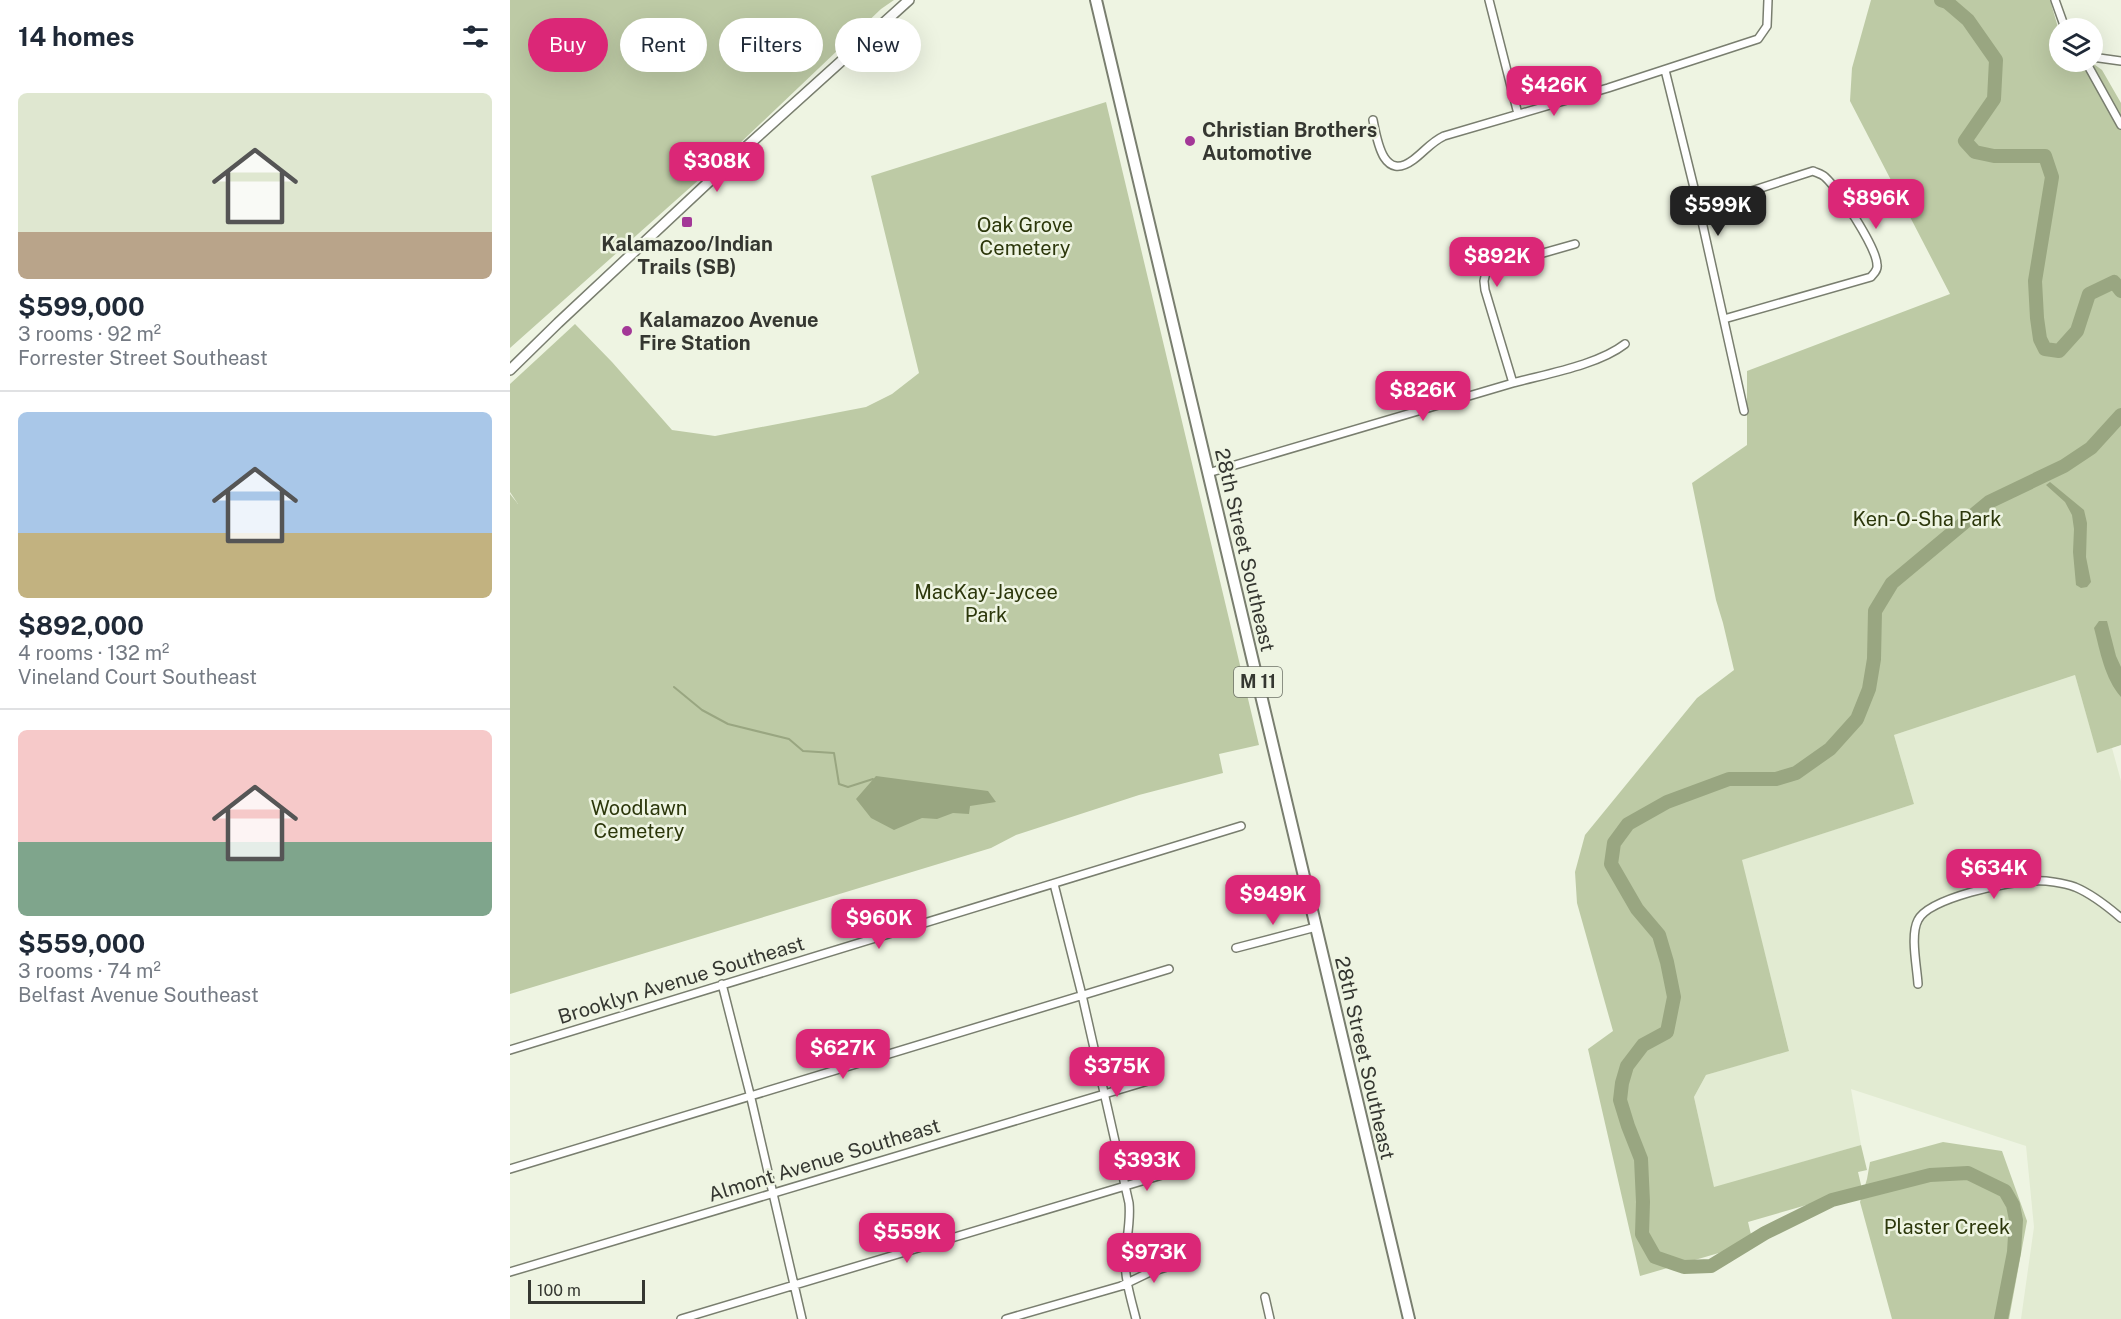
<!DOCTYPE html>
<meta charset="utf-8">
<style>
:root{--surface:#fff;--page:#f2f2f3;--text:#1f2937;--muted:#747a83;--line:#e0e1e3;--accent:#db2777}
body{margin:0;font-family:"Public Sans",sans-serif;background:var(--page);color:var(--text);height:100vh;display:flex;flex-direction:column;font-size:22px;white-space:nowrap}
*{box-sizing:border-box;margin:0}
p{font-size:20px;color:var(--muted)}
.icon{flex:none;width:33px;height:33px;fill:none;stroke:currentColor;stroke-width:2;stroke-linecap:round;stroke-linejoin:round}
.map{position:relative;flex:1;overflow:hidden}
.details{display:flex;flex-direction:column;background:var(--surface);width:510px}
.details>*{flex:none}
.banner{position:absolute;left:18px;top:18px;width:570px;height:54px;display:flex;gap:12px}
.fabs{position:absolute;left:1539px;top:18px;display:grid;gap:12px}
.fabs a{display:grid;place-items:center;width:54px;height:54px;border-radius:50%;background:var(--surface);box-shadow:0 6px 24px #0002;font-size:30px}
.scale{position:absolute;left:18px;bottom:15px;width:117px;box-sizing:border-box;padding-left:6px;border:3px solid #353731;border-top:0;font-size:16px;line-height:21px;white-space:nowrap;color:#353731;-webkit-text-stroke:4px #eef4e2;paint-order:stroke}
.price{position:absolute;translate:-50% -51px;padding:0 14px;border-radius:12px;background:var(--accent);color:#fff;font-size:20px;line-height:39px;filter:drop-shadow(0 2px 3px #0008)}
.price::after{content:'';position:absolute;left:50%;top:36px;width:18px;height:14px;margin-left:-9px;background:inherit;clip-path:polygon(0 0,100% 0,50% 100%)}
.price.current{background:#222;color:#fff}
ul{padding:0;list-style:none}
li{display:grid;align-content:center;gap:12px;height:318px;padding:0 18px}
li+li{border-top:2px solid var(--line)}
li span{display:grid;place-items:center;height:186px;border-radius:9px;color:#555}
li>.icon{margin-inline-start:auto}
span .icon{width:108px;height:108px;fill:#fffc;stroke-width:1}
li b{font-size:26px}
h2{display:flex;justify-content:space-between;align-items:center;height:72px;padding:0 18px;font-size:26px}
.tag{padding:0 21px;border-radius:27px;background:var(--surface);box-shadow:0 6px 24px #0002;font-size:21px;line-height:54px}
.tag.current{background:var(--accent);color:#fff}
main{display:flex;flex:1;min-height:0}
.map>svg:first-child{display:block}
.built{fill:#e2ebd2}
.green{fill:#bdcaa5}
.water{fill:#99a681}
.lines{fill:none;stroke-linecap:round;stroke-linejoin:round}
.stream{stroke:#99a681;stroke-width:2}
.river{stroke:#99a681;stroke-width:14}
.minor-casing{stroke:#797e6f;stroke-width:10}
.secondary-casing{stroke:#797e6f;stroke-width:12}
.primary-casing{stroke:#797e6f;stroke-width:14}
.minor{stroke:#fff;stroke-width:7}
.secondary{stroke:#fff;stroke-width:9}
.primary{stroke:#fff;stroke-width:10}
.poi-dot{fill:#a33797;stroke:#eef4e2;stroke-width:2}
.labels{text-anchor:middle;stroke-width:5;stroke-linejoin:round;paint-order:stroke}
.shield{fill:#eef4e2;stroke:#6c7066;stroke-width:1.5}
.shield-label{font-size:18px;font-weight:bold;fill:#353731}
.poi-label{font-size:20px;font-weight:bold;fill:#353731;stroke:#eef4e2;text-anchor:start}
.park-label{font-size:20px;fill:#2c370b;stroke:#eef4e2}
.street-label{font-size:20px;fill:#353731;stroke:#eef4e2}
</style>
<main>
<section class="details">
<h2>14 homes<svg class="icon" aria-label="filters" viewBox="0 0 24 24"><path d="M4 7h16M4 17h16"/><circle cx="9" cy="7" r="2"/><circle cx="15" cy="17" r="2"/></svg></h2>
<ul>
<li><span style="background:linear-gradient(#dfe7d0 75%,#b9a48a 0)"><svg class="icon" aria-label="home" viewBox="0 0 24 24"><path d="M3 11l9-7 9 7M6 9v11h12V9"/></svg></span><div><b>$599,000</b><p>3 rooms · 92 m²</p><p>Forrester Street Southeast</p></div></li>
<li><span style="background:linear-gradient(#a9c7e8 65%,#c2b280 0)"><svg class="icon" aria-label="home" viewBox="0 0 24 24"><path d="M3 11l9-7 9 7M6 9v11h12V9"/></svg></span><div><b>$892,000</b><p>4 rooms · 132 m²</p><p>Vineland Court Southeast</p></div></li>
<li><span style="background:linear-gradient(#f6c9c9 60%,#7fa58c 0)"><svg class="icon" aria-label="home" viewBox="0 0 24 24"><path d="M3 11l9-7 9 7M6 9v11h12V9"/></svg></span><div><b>$559,000</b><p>3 rooms · 74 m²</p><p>Belfast Avenue Southeast</p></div></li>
</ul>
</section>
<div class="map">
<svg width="1611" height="1319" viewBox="0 0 1611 1319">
<rect width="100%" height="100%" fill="#eef4e2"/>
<path class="built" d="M 1565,675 L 1587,752 L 1602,748 L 1611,781 L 1611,1319 L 1511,1319 L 1524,1227 L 1516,1146 L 1341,1089 L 1351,1145 L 1204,1188 L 1184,1097 L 1196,1075 L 1279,1050 L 1231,860 L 1404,804 L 1384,735 Z"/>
<path class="green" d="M 0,0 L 384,0 L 371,9 L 229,144 L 0,348 Z
M 1361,0 L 1540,0 L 1549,31 L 1550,62 L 1581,62 L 1592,70 L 1611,103 L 1611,745 L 1587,753 L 1565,675 L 1384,735 L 1404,804 L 1232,860 L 1279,1051 L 1196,1075 L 1184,1097 L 1204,1187 L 1351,1145 L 1357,1170 L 1348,1172 L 1352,1189 L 1238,1222 L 1243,1243 L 1130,1276 L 1078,1049 L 1103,1031 L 1067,903 L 1065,872 L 1075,835 L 1187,698 L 1224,670 L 1213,623 L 1206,600 L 1182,483 L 1237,445 L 1237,371 L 1440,294 L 1340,101 L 1342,68 Z
M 596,102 L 749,745 L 709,754 L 713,773 L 629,795 L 506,835 L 481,848 L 0,994 L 0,494 L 8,504 L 0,492 L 0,384 L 65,324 L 102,362 L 162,430 L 205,436 L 356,407 L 382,394 L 409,373 L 361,176 Z
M 1433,1142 L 1492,1151 L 1517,1221 L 1499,1319 L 1382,1319 L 1350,1202 L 1357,1179 L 1360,1162 Z"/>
<path class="water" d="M 1540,482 L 1574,510 L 1577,523 L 1576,557 L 1581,582 L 1577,587 L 1571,588 L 1566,585 L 1563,552 L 1564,529 L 1562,515 L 1555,502 L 1536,485 Z
M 1589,621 L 1597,621 L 1606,656 L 1611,667 L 1611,697 C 1595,679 1590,651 1584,628 Z
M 366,776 L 478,791 L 486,802 L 460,806 L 459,814 L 443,813 L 427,819 L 412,818 L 384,830 L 361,818 L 346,799 Z"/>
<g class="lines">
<path class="stream" d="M 164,687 L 192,710 L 218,724 L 279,739 L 293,751 L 324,753 L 329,784 L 338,787 L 363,779"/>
<path class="river" d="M 1431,0 L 1437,2 L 1458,20 L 1486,60 L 1484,99 L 1455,141 L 1465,152 L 1484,156 L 1535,156 L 1542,177 L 1525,281 L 1527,318 L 1530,339 L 1535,349 L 1549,351 L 1567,331 L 1579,294 L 1604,282 L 1611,291
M 1491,1319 L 1504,1252 L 1506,1220 L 1503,1205 L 1495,1191 L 1458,1173 L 1420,1175 L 1322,1200 L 1255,1233 L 1201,1266 L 1174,1267 L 1145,1257 L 1132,1234 L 1133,1202 L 1131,1159 L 1118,1126 L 1110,1100 L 1112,1083 L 1117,1066 L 1133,1045 L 1157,1032 L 1164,997 L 1157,962 L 1149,935 L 1127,909 L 1101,864 L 1104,843 L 1118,824 L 1157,802 L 1219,779 L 1266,779 L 1286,773 L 1320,749 L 1347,719 L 1359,689 L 1364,659 L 1365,611 L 1382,583 L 1479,502 L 1554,466 L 1581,448 L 1611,415"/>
<defs>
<path id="minor" d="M 979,0 L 1008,114
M 1545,0 L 1555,28
M 1582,57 L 1611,61
M 1576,62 L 1611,125
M 1155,70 L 1189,208 L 1234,411
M 863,120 C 867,140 873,182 903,160 C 914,152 921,142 934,136 L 1098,88 L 1248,39 L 1257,26 L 1258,0
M 1189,208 L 1303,171 C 1307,173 1312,174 1315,177 C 1328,189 1367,248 1367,265 C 1368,270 1364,273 1361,277 L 1214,319
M 1003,383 L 975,290 L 974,281 L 976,272 L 984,267 L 1065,244
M 698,473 L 1003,383 C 1036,374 1088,365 1115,344
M 544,884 L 572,995 L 619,1203 C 621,1222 616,1240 615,1259 C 615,1280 621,1299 626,1319
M 726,948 L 806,927
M 212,984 L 240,1094 L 292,1319
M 1408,984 C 1407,967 1400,935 1408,920 C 1419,898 1499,881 1524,881 C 1535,880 1554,883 1565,887 C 1582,894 1597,906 1611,918
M 0,1050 L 731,826
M 0,1169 L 659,969
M 0,1272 L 638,1081
M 755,1297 L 760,1319
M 171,1319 L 652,1175
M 496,1319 L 611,1286 L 638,1273 L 663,1265"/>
<path id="secondary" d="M 0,370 L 48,323 L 235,148 L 399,0"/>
<path id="primary" d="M 586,0 L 899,1319"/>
</defs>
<use href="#minor" class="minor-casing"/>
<use href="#secondary" class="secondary-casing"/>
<use href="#primary" class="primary-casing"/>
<use href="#minor" class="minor"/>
<use href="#secondary" class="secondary"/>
<use href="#primary" class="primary"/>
</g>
<g class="poi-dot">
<circle cx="680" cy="141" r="6"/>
<rect x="171" y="216" width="12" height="12" rx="3"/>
<circle cx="117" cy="331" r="6"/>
</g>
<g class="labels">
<rect class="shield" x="724" y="667" width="48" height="30" rx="4.5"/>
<g class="shield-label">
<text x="748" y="688">M 11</text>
</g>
<g class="poi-label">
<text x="692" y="137">Christian Brothers<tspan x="692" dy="23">Automotive</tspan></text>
<text x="177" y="251" text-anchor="middle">Kalamazoo/Indian<tspan x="177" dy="23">Trails (SB)</tspan></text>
<text x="129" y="327">Kalamazoo Avenue<tspan x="129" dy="23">Fire Station</tspan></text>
</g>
<g class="park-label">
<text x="515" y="232">Oak Grove<tspan x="515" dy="23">Cemetery</tspan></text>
<text x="1417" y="526">Ken-O-Sha Park</text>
<text x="476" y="599">MacKay-Jaycee<tspan x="476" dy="23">Park</tspan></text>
<text x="129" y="815">Woodlawn<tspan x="129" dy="23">Cemetery</tspan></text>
<text x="1437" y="1234">Plaster Creek</text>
</g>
<g class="street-label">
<text transform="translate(735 550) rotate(77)" y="7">28th Street Southeast</text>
<text transform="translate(171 980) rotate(-17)" y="7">Brooklyn Avenue Southeast</text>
<text transform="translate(855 1058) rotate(77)" y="7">28th Street Southeast</text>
<text transform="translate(314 1160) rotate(-17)" y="7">Almont Avenue Southeast</text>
</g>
</g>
</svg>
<div class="fabs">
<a><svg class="icon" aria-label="layers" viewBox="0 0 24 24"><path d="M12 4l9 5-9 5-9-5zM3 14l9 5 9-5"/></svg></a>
</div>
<div class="scale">100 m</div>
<b class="price" style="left:1044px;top:117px">$426K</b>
<b class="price" style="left:207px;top:193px">$308K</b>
<b class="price" style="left:1366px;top:230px">$896K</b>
<b class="price current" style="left:1208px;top:237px">$599K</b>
<b class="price" style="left:987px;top:288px">$892K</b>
<b class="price" style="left:913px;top:422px">$826K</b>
<b class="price" style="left:1484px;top:900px">$634K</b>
<b class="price" style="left:763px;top:926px">$949K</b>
<b class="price" style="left:369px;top:950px">$960K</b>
<b class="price" style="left:333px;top:1080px">$627K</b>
<b class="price" style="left:607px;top:1098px">$375K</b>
<b class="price" style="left:637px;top:1192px">$393K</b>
<b class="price" style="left:397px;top:1264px">$559K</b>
<b class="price" style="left:644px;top:1284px">$973K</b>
<div class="banner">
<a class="tag current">Buy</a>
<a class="tag">Rent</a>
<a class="tag">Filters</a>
<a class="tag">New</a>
</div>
</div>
</main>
